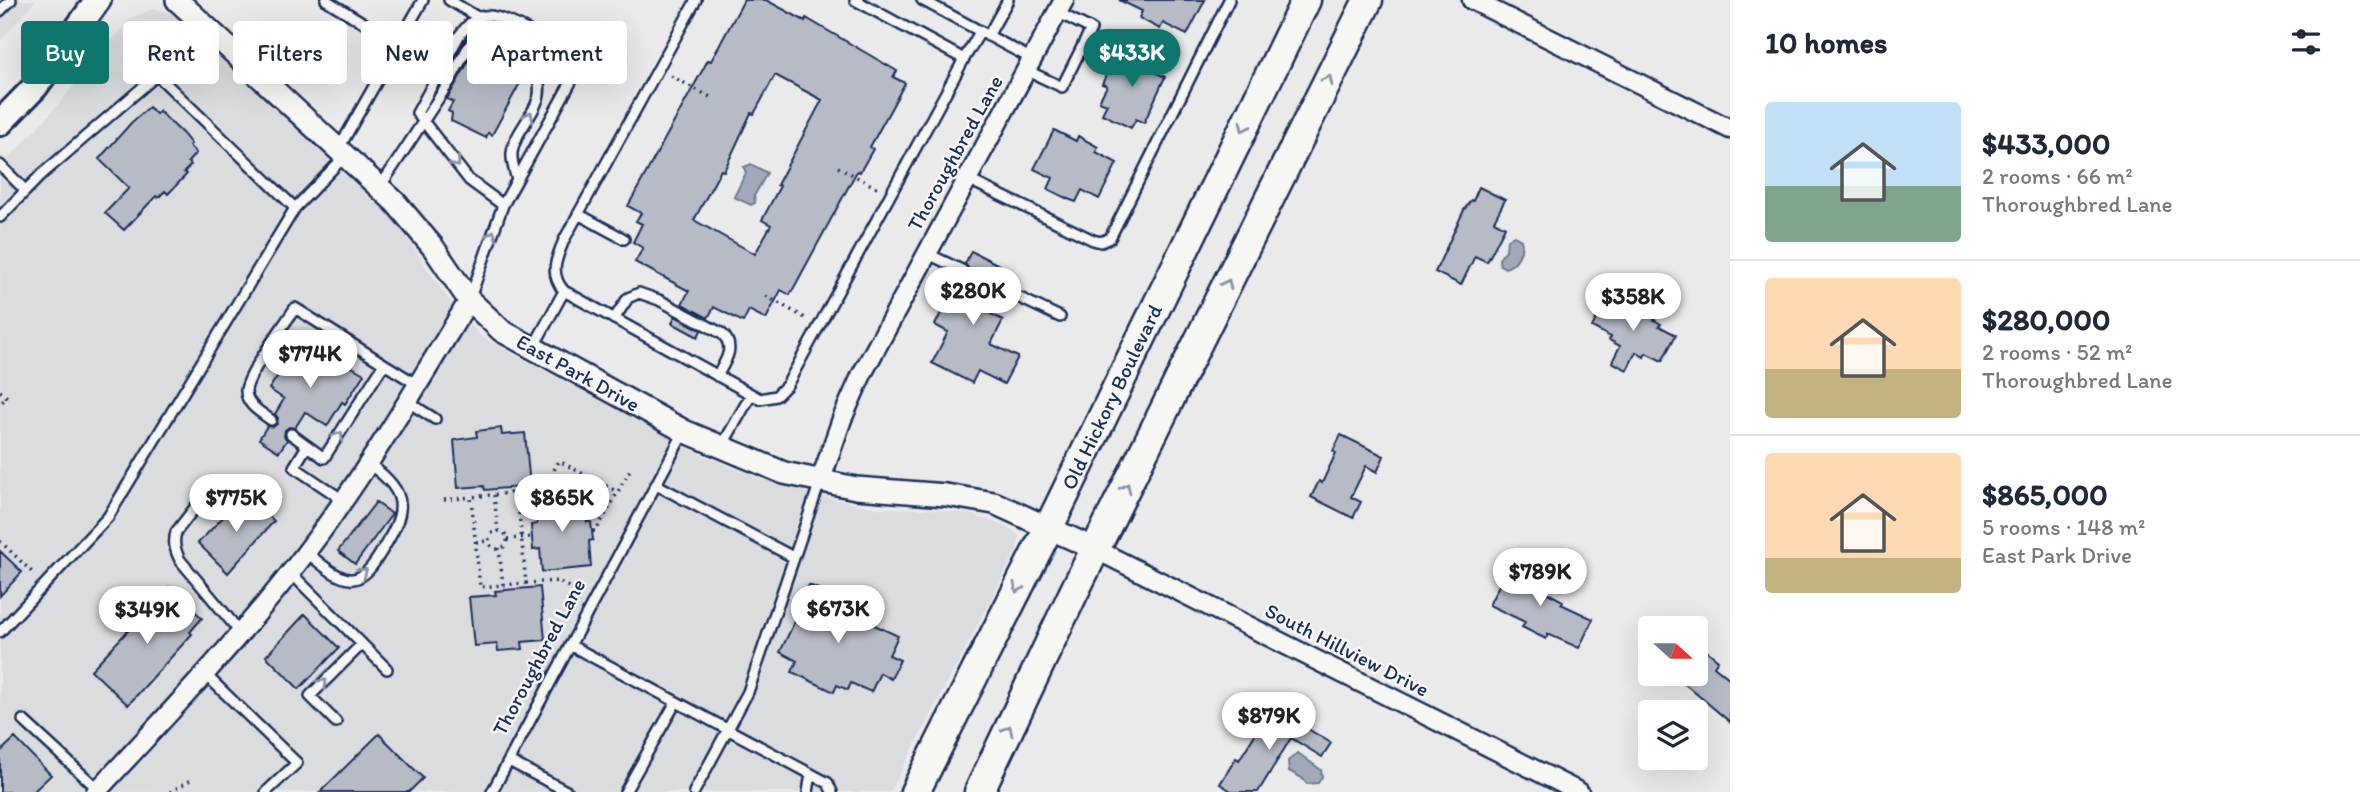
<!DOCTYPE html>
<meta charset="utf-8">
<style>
:root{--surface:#fff;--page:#f6f6f7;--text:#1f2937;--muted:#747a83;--line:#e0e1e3;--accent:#0f766e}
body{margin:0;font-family:Itim,sans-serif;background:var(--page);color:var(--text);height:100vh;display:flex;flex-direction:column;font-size:26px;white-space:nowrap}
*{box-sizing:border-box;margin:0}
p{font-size:23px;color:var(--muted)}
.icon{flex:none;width:38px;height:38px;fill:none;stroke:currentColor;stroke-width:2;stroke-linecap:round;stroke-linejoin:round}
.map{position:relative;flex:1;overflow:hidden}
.panel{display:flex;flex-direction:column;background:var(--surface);width:630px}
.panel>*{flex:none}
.top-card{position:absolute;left:21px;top:21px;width:665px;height:63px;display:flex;gap:14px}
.needle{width:46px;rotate:111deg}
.tools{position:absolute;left:1638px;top:616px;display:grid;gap:14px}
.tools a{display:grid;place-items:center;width:70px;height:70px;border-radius:7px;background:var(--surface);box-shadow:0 7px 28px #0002;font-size:35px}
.price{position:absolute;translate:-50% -60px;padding:0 16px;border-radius:24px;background:#fff;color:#222;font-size:23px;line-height:46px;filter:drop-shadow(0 2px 4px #0008)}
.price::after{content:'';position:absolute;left:50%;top:42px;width:21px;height:16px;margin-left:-10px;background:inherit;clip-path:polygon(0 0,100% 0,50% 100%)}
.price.selected{background:var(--accent);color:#fff}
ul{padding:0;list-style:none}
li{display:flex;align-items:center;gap:21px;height:175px;padding:0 35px}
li+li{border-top:2px solid var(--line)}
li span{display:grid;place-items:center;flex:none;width:196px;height:140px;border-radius:7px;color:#555}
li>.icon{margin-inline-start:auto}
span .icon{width:84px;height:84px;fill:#fffc;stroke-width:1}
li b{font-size:30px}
h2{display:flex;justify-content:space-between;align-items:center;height:84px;padding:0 35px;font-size:30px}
.tag{padding:0 24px;border-radius:7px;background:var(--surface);box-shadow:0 7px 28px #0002;font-size:24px;line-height:63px}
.tag.selected{background:var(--accent);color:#fff}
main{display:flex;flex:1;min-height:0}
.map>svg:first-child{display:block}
.built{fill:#dadcde}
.water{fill:#a2aaba;stroke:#6c7995;stroke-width:2}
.building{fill:#b6bbc6;stroke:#1b2f5e;stroke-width:2;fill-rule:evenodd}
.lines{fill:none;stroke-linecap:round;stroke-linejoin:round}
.service-casing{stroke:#1b2f5e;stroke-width:14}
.minor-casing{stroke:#1b2f5e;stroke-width:23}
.tertiary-casing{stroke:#1b2f5e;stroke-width:26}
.secondary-casing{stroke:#1b2f5e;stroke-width:30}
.primary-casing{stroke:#1b2f5e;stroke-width:33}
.path{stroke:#1b2f5e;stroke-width:3.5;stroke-dasharray:2 5;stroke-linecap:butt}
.service{stroke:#f6f6f2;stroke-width:9}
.minor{stroke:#f6f6f2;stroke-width:18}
.tertiary{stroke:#f6f6f2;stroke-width:21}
.secondary{stroke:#f6f6f2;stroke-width:24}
.primary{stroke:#f6f6f2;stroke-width:28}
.oneway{stroke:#8892a8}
.labels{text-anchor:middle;stroke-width:5;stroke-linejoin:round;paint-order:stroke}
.street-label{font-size:21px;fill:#1b2f5e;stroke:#f6f6f2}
</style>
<main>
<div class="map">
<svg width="1730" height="792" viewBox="0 0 1730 792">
<rect width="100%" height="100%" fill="#e9eae9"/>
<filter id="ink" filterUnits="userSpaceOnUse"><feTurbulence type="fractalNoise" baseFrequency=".0143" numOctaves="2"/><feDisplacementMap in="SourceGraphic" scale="14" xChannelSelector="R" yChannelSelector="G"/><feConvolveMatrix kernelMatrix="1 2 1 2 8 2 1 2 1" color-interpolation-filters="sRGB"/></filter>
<g filter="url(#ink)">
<path class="built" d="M 0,0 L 36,0 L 0,41 Z
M 151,10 L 162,10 L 178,15 L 380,202 L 411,243 L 439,287 L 480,336 L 702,455 L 758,478 L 816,495 L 876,508 L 931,509 L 974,515 L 1010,529 L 1019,536 L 1017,549 L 890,792 L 0,792 L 0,168 L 52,112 L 131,18 Z"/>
<path class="water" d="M 751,164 L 767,173 L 754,196 L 755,203 L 751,205 L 734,197 L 746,173 L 744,167 Z
M 1514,236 L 1521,240 C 1524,251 1516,265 1505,268 L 1500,265 L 1499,259 L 1506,250 L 1507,240 Z
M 1298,753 L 1321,770 L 1322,777 L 1318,783 L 1307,784 L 1302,778 L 1289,771 L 1288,761 Z"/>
<path class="building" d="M 744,0 L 766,0 L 805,21 L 806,18 L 897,71 L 893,77 L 905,83 L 870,147 L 873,149 L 860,172 L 857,171 L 790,295 L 781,290 L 766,319 L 749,310 L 743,322 L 714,307 L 708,318 L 682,304 L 689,291 L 635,262 L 643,248 L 633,242 L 642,224 L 636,221 L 641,213 L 628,206 L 708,60 L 711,61 ZM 775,75 L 822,100 L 777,185 L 780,186 L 762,220 L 771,225 L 755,254 L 694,220 L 721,170 L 724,171 L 751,113 L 754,114 Z
M 1119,0 L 1205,0 L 1187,35 L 1163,23 L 1160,29 L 1139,18 L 1142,11 Z
M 1135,51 L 1161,64 L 1157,73 L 1165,77 L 1144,123 L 1136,119 L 1131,128 L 1102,114 L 1107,104 L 1099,101 L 1107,86 L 1102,84 L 1110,67 L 1116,70 L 1123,56 L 1131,60 Z
M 493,53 L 527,70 L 492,135 L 488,133 L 486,138 L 451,121 L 452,113 L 448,111 L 453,102 L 447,99 L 470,59 L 472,60 L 475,55 L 488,62 Z
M 149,107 L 156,114 L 159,111 L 183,134 L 191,144 L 189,146 L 196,153 L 188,162 L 191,165 L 184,172 L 187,174 L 168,194 L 165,191 L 158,198 L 156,196 L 124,230 L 105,213 L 129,188 L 99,159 L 131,123 Z
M 1054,130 L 1076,141 L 1078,136 L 1098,147 L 1096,152 L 1117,163 L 1099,199 L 1082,190 L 1076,202 L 1068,199 L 1048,189 L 1053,178 L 1034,169 Z
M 1479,187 L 1505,200 L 1494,221 L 1505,227 L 1487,262 L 1475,256 L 1461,285 L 1435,272 L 1464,210 L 1471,200 L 1473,201 Z
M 971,251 L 1003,267 L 997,279 L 992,278 L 987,281 L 986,286 L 990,291 L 981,309 L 1003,320 L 991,344 L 1018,357 L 1004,384 L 978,371 L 972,383 L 932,363 L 948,332 L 935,325 L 959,276 L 968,274 L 969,269 L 965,264 Z
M 1606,300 L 1625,311 L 1627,306 L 1634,310 L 1636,306 L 1656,317 L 1654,320 L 1661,324 L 1659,326 L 1676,335 L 1662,361 L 1646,353 L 1644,357 L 1636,352 L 1627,370 L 1612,362 L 1620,346 L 1609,340 L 1611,337 L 1592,327 Z
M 675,316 L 701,330 L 698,337 L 672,323 Z
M 302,338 L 364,374 L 345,404 L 342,402 L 327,426 L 305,412 L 295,428 L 289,427 L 285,430 L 284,436 L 287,440 L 279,452 L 259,439 L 267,426 L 273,427 L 277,424 L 278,418 L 275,414 L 284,399 L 269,389 Z
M 501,428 L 502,435 L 525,433 L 530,486 L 485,490 L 484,486 L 458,488 L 454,440 L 477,437 L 476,431 Z
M 1341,435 L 1384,456 L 1377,472 L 1366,466 L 1351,497 L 1361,502 L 1353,518 L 1311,497 L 1319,481 L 1322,483 L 1336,453 L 1333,451 Z
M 248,496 L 274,521 L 228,573 L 198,543 L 234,506 L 236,508 Z
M 584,496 L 587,522 L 591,522 L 593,540 L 589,541 L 591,567 L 542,572 L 540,549 L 533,550 L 531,525 L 537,524 L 535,500 Z
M 376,502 L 392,514 L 355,564 L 338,551 Z
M 0,551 L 22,572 L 0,596 Z
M 1526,563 L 1549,574 L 1542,590 L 1563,601 L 1561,604 L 1593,619 L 1579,648 L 1548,634 L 1546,639 L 1522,627 L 1525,622 L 1489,605 L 1504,575 L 1517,582 Z
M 809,585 L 823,591 L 822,594 L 870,618 L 868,622 L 898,636 L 889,655 L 900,660 L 891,679 L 880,673 L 871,692 L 851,683 L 848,690 L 837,685 L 834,692 L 792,672 L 797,661 L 780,652 L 805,600 L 802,599 Z
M 169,587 L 202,618 L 190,632 L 192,634 L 128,705 L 91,670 Z
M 540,587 L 545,640 L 522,642 L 523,649 L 498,651 L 497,644 L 474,646 L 469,597 L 496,595 L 495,591 Z
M 305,614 L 339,648 L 299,689 L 266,656 Z
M 1696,642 L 1718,660 L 1714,666 L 1730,679 L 1730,722 L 1673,674 L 1696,674 Z
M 1272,707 L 1331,743 L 1322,757 L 1291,738 L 1258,792 L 1233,792 L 1220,784 L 1236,758 L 1239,760 Z
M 379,734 L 423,778 L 409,792 L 320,792 Z
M 15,738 L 51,775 L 33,792 L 0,792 L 0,752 Z"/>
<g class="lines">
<defs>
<path id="service" d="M 326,0 L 398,44
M 449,0 L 479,18
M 696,0 L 564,240 C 556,259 549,274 564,291 L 760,399 L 776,396 L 787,385 L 964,59 L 855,0
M 922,0 L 1032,59
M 0,11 L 11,0
M 988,36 L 1008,0
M 964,59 L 980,32
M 1026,70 L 1062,87 L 1091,29 L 1057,12
M 339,148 L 423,0
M 0,165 L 25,190
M 967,179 L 1093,240 L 1101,242 L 1110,238 L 1229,0
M 380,187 L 450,81 L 466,51 L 475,37 L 489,29 C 519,36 531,42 537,72 C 539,81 541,91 538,99 C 532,118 514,134 512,153 C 511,162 515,172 517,180
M 578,214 L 624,239
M 0,217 L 41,175 L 157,75 L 295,208
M 926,253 L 962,270
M 993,285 L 1060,317
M 470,298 L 503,205 L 582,62 C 563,51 504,12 484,16 C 473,18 466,27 459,36 L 417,113 L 469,180 L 503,205
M 614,319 L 628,298 L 639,293 L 659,300 L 721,333 C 737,346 725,362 717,376
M 533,348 L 564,291
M 384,364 L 418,385
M 408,402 L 435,419
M 271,420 C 262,413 246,405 246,391 C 246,376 285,324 295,308 L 384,364 L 324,458 L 291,434
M 307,446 L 294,467 L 343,500
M 722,446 L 751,395
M 657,485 L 793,557
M 207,492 L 176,532 C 173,543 175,550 180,560 L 240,632
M 306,552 C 317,560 338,581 353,579 C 365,578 374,564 380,554 C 406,512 412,495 368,463
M 290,572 L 387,669
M 0,632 L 108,517 L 295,208 L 344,157
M 570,645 L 828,783 L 832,792
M 205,674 L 297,763 L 266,792
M 23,720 L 99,790
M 336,722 L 310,696 L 362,644
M 509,761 L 568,792
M 492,792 L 684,432
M 625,792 L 676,702
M 694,792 L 748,692 L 820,482
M 808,792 L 811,774"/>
<path id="minor" d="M 1472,0 L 1730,129
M 820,482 L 842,419 L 862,374 L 1064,0
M 1095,549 L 1579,792
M 96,792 C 164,719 233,646 294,568 C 360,484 414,391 469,300"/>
<path id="tertiary" d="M 177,0 L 395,202 L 433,247 L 469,300 L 502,331 L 684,431 L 784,473 L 856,488 L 946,495 L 994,503 L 1095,549"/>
<path id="secondary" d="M 0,123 L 35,87 L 98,0"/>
<path id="primary" d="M 915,792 L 1049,527 L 1306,0
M 979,792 L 1074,592 L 1368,0"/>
</defs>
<use href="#service" class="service-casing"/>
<use href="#minor" class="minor-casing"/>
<use href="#tertiary" class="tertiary-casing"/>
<use href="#secondary" class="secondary-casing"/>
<use href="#primary" class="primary-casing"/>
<path class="path" d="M 671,76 L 712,98
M 838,167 L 879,189
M 766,296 L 807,319
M 0,391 L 7,397 L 0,404
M 517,492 L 526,583 L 480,587 L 471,497 Z
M 517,492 L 543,490 L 559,461 L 618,492
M 494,495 L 498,531
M 444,500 L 471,497
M 593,531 L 596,531 L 631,468
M489 540a9 9 0 1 1 18 0a9 9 0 1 1-18 0Z
M 507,539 L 530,537
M 0,541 L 34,574
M 476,542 L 490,541
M 499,548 L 503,585
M 526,583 L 558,581 L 583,595
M 170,792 L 192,779"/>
<use href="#service" class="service"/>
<use href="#minor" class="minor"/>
<use href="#tertiary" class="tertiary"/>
<use href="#secondary" class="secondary"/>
<use href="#primary" class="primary"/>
</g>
<defs><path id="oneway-chevron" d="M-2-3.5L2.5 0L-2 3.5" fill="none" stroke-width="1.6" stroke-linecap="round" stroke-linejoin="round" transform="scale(1.75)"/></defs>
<g class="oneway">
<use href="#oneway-chevron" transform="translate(1328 80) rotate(-63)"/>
<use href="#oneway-chevron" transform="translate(529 116) rotate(-62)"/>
<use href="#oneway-chevron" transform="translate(1244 127) rotate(116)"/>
<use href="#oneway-chevron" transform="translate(456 163) rotate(52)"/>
<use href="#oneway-chevron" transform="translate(492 235) rotate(-70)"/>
<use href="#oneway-chevron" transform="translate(1227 284) rotate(-64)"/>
<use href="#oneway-chevron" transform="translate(339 436) rotate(-58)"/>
<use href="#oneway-chevron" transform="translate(1126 488) rotate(-64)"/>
<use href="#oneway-chevron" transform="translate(363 572) rotate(-38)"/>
<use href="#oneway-chevron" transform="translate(1018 588) rotate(116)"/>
<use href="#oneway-chevron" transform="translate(323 683) rotate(-45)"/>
<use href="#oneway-chevron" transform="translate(1008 730) rotate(-65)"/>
</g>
</g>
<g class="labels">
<g class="street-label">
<text transform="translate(955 153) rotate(-61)" y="7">Thoroughbred Lane</text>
<text transform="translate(578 373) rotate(29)" y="7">East Park Drive</text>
<text transform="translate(1112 397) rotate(-64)" y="7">Old Hickory Boulevard</text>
<text transform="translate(1347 650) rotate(27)" y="7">South Hillview Drive</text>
<text transform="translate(539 657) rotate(-62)" y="7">Thoroughbred Lane</text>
</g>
</g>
</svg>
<div class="tools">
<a><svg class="needle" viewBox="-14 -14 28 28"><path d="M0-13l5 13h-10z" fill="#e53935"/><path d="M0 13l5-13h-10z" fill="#747a83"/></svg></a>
<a><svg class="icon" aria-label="layers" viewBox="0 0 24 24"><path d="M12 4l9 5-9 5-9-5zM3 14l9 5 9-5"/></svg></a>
</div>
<b class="price selected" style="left:1132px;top:89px">$433K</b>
<b class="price" style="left:973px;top:327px">$280K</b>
<b class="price" style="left:1633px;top:333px">$358K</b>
<b class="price" style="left:310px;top:390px">$774K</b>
<b class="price" style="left:236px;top:534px">$775K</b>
<b class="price" style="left:562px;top:534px">$865K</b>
<b class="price" style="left:1540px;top:608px">$789K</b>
<b class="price" style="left:838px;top:645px">$673K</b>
<b class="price" style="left:147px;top:646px">$349K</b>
<b class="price" style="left:1269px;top:752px">$879K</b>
<div class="top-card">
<a class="tag selected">Buy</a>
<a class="tag">Rent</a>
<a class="tag">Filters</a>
<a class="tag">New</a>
<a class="tag">Apartment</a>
</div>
</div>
<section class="panel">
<h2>10 homes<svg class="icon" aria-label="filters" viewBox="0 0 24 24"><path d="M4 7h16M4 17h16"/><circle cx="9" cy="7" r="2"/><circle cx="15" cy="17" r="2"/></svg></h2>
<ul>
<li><span style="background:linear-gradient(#bfe0f5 60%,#7fa58c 0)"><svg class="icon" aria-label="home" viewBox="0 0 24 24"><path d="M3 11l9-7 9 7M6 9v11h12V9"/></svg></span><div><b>$433,000</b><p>2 rooms · 66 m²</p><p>Thoroughbred Lane</p></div></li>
<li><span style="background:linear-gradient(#ffd9b3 65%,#c2b280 0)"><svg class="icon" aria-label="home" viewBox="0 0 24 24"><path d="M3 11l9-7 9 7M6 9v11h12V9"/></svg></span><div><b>$280,000</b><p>2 rooms · 52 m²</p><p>Thoroughbred Lane</p></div></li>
<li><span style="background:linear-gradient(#ffd9b3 75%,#c2b280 0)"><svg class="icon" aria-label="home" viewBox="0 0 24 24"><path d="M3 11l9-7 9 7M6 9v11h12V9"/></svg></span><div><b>$865,000</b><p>5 rooms · 148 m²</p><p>East Park Drive</p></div></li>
</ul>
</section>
</main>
